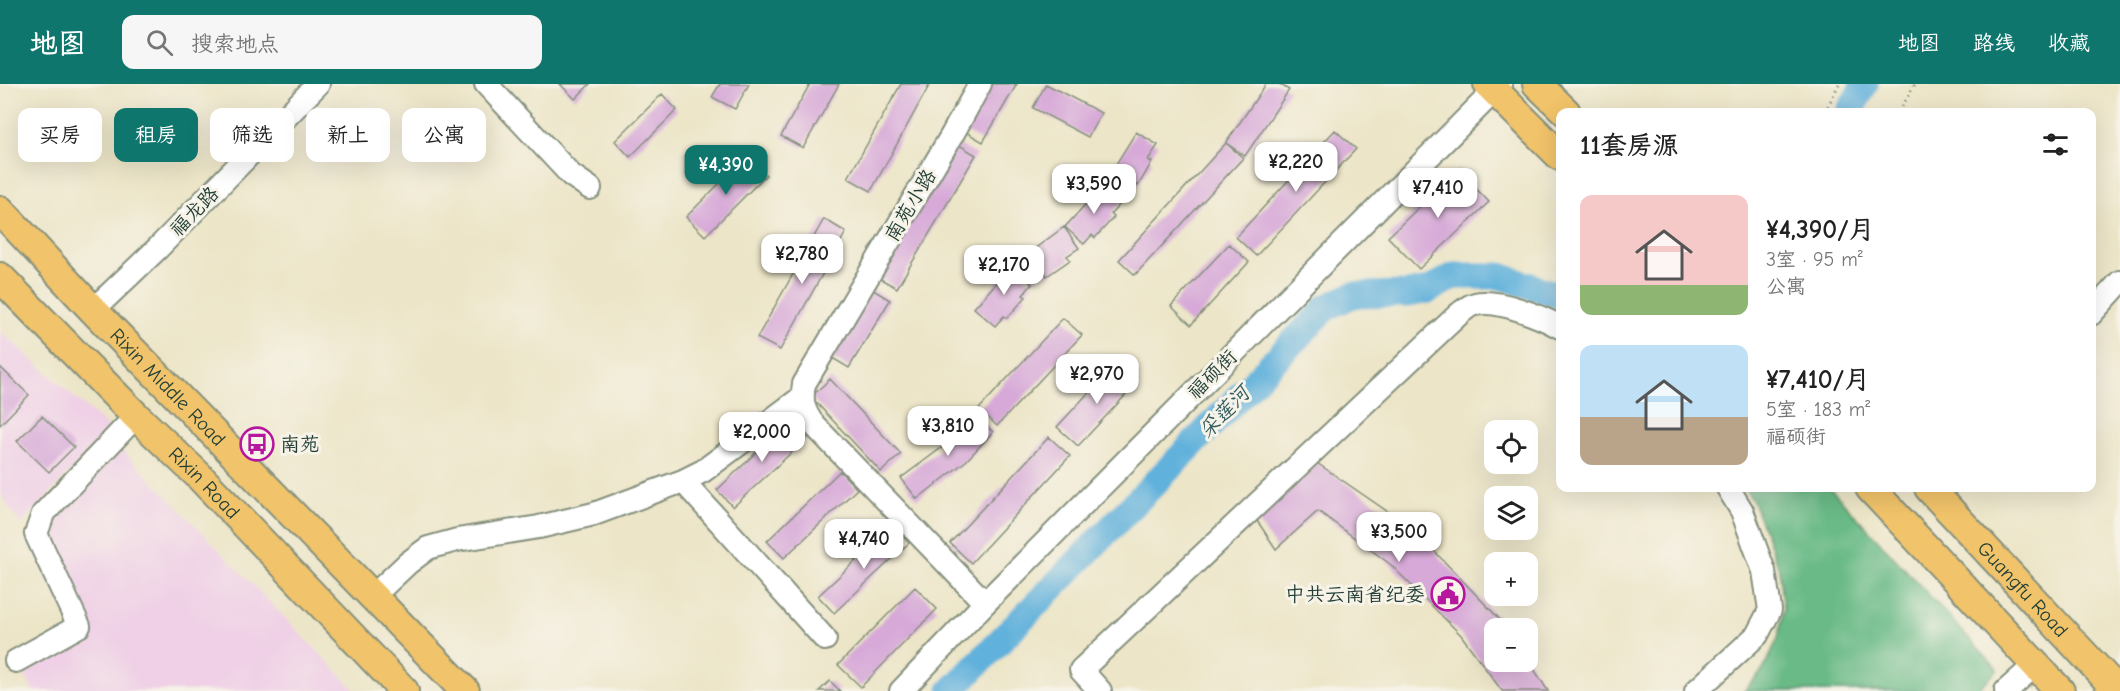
<!DOCTYPE html>
<html lang="zh">
<meta charset="utf-8">
<style>
:root{--surface:#fff;--page:#f6f6f6;--text:#222;--muted:#767676;--accent:#0f766e}
body{margin:0;font-family:"Comic Neue","LXGW WenKai TC",sans-serif;background:var(--page);color:var(--text);height:100vh;display:flex;flex-direction:column;font-size:22px;white-space:nowrap}
*{box-sizing:border-box;margin:0}
p{font-size:20px;color:var(--muted)}
.icon{flex:none;width:33px;height:33px;fill:none;stroke:currentColor;stroke-width:2;stroke-linecap:round;stroke-linejoin:round}
.map{position:relative;flex:1;overflow:hidden}
.panel{position:absolute;left:1556px;top:24px;width:540px;height:384px;display:flex;flex-direction:column;background:var(--surface);border-radius:12px;box-shadow:0 6px 24px #0002}
.panel>*{flex:none}
.hud{position:absolute;left:18px;top:24px;width:570px;height:54px;display:flex;gap:12px}
.fabs{position:absolute;left:1484px;top:336px;display:grid;gap:12px}
.fabs a{display:grid;place-items:center;width:54px;height:54px;border-radius:12px;background:var(--surface);box-shadow:0 6px 24px #0002;font-size:30px}
.price{position:absolute;translate:-50% -51px;padding:0 14px;border-radius:12px;background:#fff;color:#222;font-size:20px;line-height:39px;filter:drop-shadow(0 2px 3px #0008)}
.price::after{content:'';position:absolute;left:50%;top:36px;width:18px;height:14px;margin-left:-9px;background:inherit;clip-path:polygon(0 0,100% 0,50% 100%)}
.price.current{background:var(--accent);color:#fff}
ul{padding:0;list-style:none}
li{display:flex;align-items:center;gap:18px;height:150px;padding:0 24px}
li span{display:grid;place-items:center;flex:none;width:168px;height:120px;border-radius:12px;color:#555}
li>.icon{margin-inline-start:auto}
span .icon{width:72px;height:72px;fill:#fffc;stroke-width:1}
li b{font-size:26px}
h2{display:flex;justify-content:space-between;align-items:center;height:72px;padding:0 24px;font-size:26px}
.tag{padding:0 21px;border-radius:12px;background:var(--surface);box-shadow:0 6px 24px #0002;font-size:21px;line-height:54px}
.tag.current{background:var(--accent);color:#fff}
header{display:flex;align-items:center;gap:36px;box-sizing:border-box;height:84px;padding:0 30px;background:var(--accent);color:#fff}
header strong{font-size:28px}
nav{display:flex;gap:33px;margin-inline-start:auto;font-size:21px}
.search{width:420px;height:54px;background:var(--page);display:flex;align-items:center;gap:15px;box-sizing:border-box;padding:0 21px;border-radius:12px;color:var(--muted);font-size:22px}
.map>svg:first-child{display:block}
.built{fill:#efd0e6}
.forest{fill:#69ba86;stroke:#447c5d;stroke-width:1.5}
.lines{fill:none;stroke-linecap:round;stroke-linejoin:round}
.river{stroke:#61b1db;stroke-width:27}
.building{fill:#d7a9d8}
.minor-casing{stroke:#86917e;stroke-width:26}
.major-casing{stroke:#86917e;stroke-width:32}
.path{stroke:#86917e;stroke-width:3;stroke-dasharray:1.5 4.5;stroke-linecap:butt}
.minor{stroke:#fff;stroke-width:22}
.major{stroke:#f1c36a;stroke-width:28}
.labels{text-anchor:middle;stroke-width:6;stroke-linejoin:round;paint-order:stroke}
.street-label{font-size:20px;fill:#1f3d34;stroke:#f7f3e8}
.poi-label{font-size:20px;fill:#1f3d34;stroke:#f7f3e8;text-anchor:start}
.water-label{font-size:21px;font-style:italic;fill:#305a5e;stroke:#f7f3e8}
</style>
<header>
<strong>地图</strong>
<div class="search"><svg class="icon" aria-label="search" viewBox="0 0 24 24"><circle cx="10" cy="10" r="6"/><path d="M15 15l6 6"/></svg>搜索地点</div>
<nav><a>地图</a><a>路线</a><a>收藏</a></nav>
</header>
<div class="map">
<svg width="2120" height="607" viewBox="0 0 2120 607">
<rect width="100%" height="100%" fill="#f7f3e8"/>
<filter id="ink" filterUnits="userSpaceOnUse"><feTurbulence type="fractalNoise" baseFrequency=".0167" numOctaves="2"/><feDisplacementMap in="SourceGraphic" scale="12" xChannelSelector="R" yChannelSelector="G"/><feConvolveMatrix kernelMatrix="1 2 1 2 8 2 1 2 1" color-interpolation-filters="sRGB"/></filter>
<filter id="wash" filterUnits="userSpaceOnUse"><feTurbulence type="fractalNoise" baseFrequency=".008" numOctaves="4" result="noise"/><feDisplacementMap in="SourceGraphic" scale="24" xChannelSelector="R" yChannelSelector="G"/><feGaussianBlur stdDeviation="1.35" result="paint"/><feColorMatrix in="noise" values="0 0 0 0 0 0 0 0 0 0 0 0 0 0 0 0 0 1.4 0 .05"/><feComposite in="paint" operator="in"/></filter>
<g filter="url(#wash)">
<rect width="100%" height="100%" fill="#ece5c7"/>
<path class="built" d="M 0,247 L 109,344 L 39,422 L 20,440 L 0,409 Z
M 122,366 L 356,607 L 33,607 L 21,584 L 74,547 L 27,454 Z"/>
<path class="forest" d="M 1745,404 L 1830,404 L 1998,586 L 1976,607 L 1744,607 L 1763,586 L 1778,554 L 1784,525 L 1779,485 L 1753,417 Z"/>
<g class="lines">
<path class="river" d="M 1849,28 L 1865,0
M 951,607 L 1327,223 L 1353,211 L 1408,210 L 1429,206 L 1454,192 L 1500,192 L 1560,212"/>
</g>
<g id="blocks">
<path class="building" d="M 560,0 L 590,0 L 575,15 Z
M 720,0 L 749,0 L 735,25 L 712,13 Z
M 810,0 L 839,0 L 803,64 L 781,52 Z
M 901,0 L 930,0 L 871,107 L 848,94 Z
M 992,0 L 1017,0 L 983,58 L 964,47 Z
M 1046,0 L 1101,29 L 1088,53 L 1033,24 Z
M 1266,0 L 1279,0 L 1289,6 L 1245,72 L 1226,59 L 1243,74 L 1135,191 L 1119,176 L 1226,59 Z
M 662,10 L 677,26 L 630,73 L 615,57 Z
M 1335,46 L 1356,65 L 1256,172 L 1236,153 Z
M 1136,48 L 1158,61 L 1148,76 L 1152,78 L 1138,102 L 1134,100 L 1125,114 L 1103,101 Z
M 956,59 L 976,71 L 897,204 L 877,193 Z
M 747,72 L 766,91 L 705,152 L 686,133 Z
M 1458,86 L 1489,118 L 1419,185 L 1388,153 Z
M 1103,101 L 1122,118 L 1111,130 L 1114,133 L 1095,154 L 1092,151 L 1084,160 L 1065,143 Z
M 824,135 L 846,148 L 780,266 L 757,254 Z
M 1064,143 L 1079,164 L 1067,172 L 1070,176 L 1047,192 L 1045,188 L 1033,197 L 1018,177 Z
M 1229,160 L 1249,178 L 1191,241 L 1171,222 Z
M 1012,181 L 1032,200 L 1023,211 L 1026,213 L 1007,234 L 1004,232 L 995,242 L 974,224 Z
M 870,204 L 890,216 L 849,284 L 829,272 Z
M 1063,234 L 1082,251 L 997,342 L 979,325 Z
M 1116,279 L 1137,299 L 1078,362 L 1057,343 Z
M 0,283 L 29,311 L 0,341 Z
M 830,295 L 901,370 L 881,388 L 811,313 Z
M 974,330 L 993,348 L 966,377 L 917,415 L 901,394 L 948,359 Z
M 42,332 L 74,363 L 49,388 L 17,357 Z
M 790,336 L 807,354 L 733,423 L 717,406 Z
M 1049,353 L 1070,372 L 971,479 L 950,459 Z
M 1317,379 L 1413,445 L 1508,544 L 1494,544 L 1494,578 L 1527,578 L 1527,574 L 1548,607 L 1502,607 L 1461,551 L 1390,480 L 1318,427 L 1276,465 L 1256,435 Z
M 840,387 L 857,405 L 784,474 L 767,457 Z
M 893,442 L 909,459 L 834,529 L 818,512 Z
M 915,503 L 937,525 L 861,603 L 838,581 Z
M 830,597 L 840,607 L 819,607 Z"/>
</g>
</g>
<g filter="url(#ink)">
<use href="#blocks" fill-opacity="0" stroke="#86917e" stroke-width="1.5"/>
<g class="lines">
<defs>
<path id="minor" d="M 486,0 L 571,91 L 590,104
M 980,0 L 952,51 L 804,300 C 801,317 803,327 814,341 L 985,519
M 93,226 L 158,164 L 318,0
M 2091,230 L 2120,198
M 683,397 L 825,555
M 373,512 L 408,479 L 428,464 L 457,456 L 539,443 L 594,430 L 683,397 L 703,387 L 801,314
M 16,577 L 79,542 L 36,450 L 43,430 L 136,332
M 901,607 L 985,519 L 1501,0
M 1100,607 L 1081,586 L 1459,230 C 1463,227 1469,221 1475,220 C 1498,215 1540,232 1560,243
M 1696,607 L 1757,551 L 1770,526 L 1764,487 L 1742,427 L 1728,404
M 2006,607 L 2035,581"/>
<g id="major">
<path d="M 1488,0 L 1560,72"/>
<path d="M 1537,0 L 1566,28"/>
<path id="s1" d="M 0,126 L 93,226 L 465,607"/>
<path id="s2" d="M 0,193 L 136,332 L 198,391 L 404,607"/>
<path d="M 1870,404 L 2060,607"/>
<path id="s3" d="M 1929,404 L 2118,607"/>
</g>
</defs>
<use href="#minor" class="minor-casing"/>
<use href="#major" class="major-casing"/>
<path class="path" d="M 1825,28 L 1839,0
M 1899,28 L 1915,0"/>
<use href="#minor" class="minor"/>
<use href="#major" class="major"/>
</g>
</g>
<defs>
<symbol id="bus-ring" viewBox="-11 -11 22 22"><circle r="9.5" fill="#f7f3e8" stroke="#b5179e" stroke-width="1.5"/><path d="M-5-6H5V4H4V6H2V4H-2V6H-4V4H-5ZM-3.5-4V0h7V-4ZM-3.5 1.2v1.5H-2V1.2ZM2 1.2v1.5H3.5V1.2Z" fill="#b5179e"/></symbol>
<symbol id="civic-ring" viewBox="-11 -11 22 22"><circle r="9.5" fill="#f7f3e8" stroke="#b5179e" stroke-width="1.5"/><path d="M-.6-6.5H3V-4.5H.6V-3L4-1V1h2V6H-6V1h2V-1L-.6-3ZM-1.2 2.5V6h2.4V2.5Z" fill="#b5179e"/></symbol>
</defs>
<g fill-rule="evenodd">
<use href="#bus-ring" x="238" y="341" width="38" height="38"/>
<use href="#civic-ring" x="1429" y="491" width="38" height="38"/>
</g>
<g class="labels">
<g class="street-label">
<text transform="translate(910 121) rotate(-59)" y="7">南苑小路</text>
<text transform="translate(194 127) rotate(-46)" y="7">福龙路</text>
<text transform="translate(1212 290) rotate(-45)" y="7">福硕街</text>
<text dy="7" stroke="none"><textPath href="#s1" startOffset="244">Rixin Middle Road</textPath></text>
<text dy="7" stroke="none"><textPath href="#s2" startOffset="290">Rixin Road</textPath></text>
<text dy="7" stroke="none"><textPath href="#s3" startOffset="138">Guangfu Road</textPath></text>
</g>
<g class="poi-label">
<text x="280" y="367">南苑</text>
<text x="1425" y="517" text-anchor="end">中共云南省纪委</text>
</g>
<g class="water-label">
<text transform="translate(1224 328) rotate(-46)" y="7">采莲河</text>
</g>
</g>
</svg>
<div class="fabs">
<a><svg class="icon" aria-label="locate" viewBox="0 0 24 24"><circle cx="12" cy="12" r="6"/><path d="M12 2v4M12 18v4M2 12h4M18 12h4"/></svg></a>
<a><svg class="icon" aria-label="layers" viewBox="0 0 24 24"><path d="M12 4l9 5-9 5-9-5zM3 14l9 5 9-5"/></svg></a>
<a>+</a>
<a>−</a>
</div>
<b class="price" style="left:1296px;top:109px">¥2,220</b>
<b class="price current" style="left:726px;top:112px">¥4,390</b>
<b class="price" style="left:1094px;top:131px">¥3,590</b>
<b class="price" style="left:1438px;top:135px">¥7,410</b>
<b class="price" style="left:802px;top:201px">¥2,780</b>
<b class="price" style="left:1004px;top:212px">¥2,170</b>
<b class="price" style="left:1097px;top:321px">¥2,970</b>
<b class="price" style="left:948px;top:373px">¥3,810</b>
<b class="price" style="left:762px;top:379px">¥2,000</b>
<b class="price" style="left:1399px;top:479px">¥3,500</b>
<b class="price" style="left:864px;top:486px">¥4,740</b>
<div class="hud">
<a class="tag">买房</a>
<a class="tag current">租房</a>
<a class="tag">筛选</a>
<a class="tag">新上</a>
<a class="tag">公寓</a>
</div>
<section class="panel">
<h2>11套房源<svg class="icon" aria-label="filters" viewBox="0 0 24 24"><path d="M4 7h16M4 17h16"/><circle cx="9" cy="7" r="2"/><circle cx="15" cy="17" r="2"/></svg></h2>
<ul>
<li><span style="background:linear-gradient(#f6c9c9 75%,#8fb573 0)"><svg class="icon" aria-label="home" viewBox="0 0 24 24"><path d="M3 11l9-7 9 7M6 9v11h12V9"/></svg></span><div><b>¥4,390/月</b><p>3室 · 95 m²</p><p>公寓</p></div></li>
<li><span style="background:linear-gradient(#bfe0f5 60%,#b9a48a 0)"><svg class="icon" aria-label="home" viewBox="0 0 24 24"><path d="M3 11l9-7 9 7M6 9v11h12V9"/></svg></span><div><b>¥7,410/月</b><p>5室 · 183 m²</p><p>福硕街</p></div></li>
</ul>
</section>
</div>
